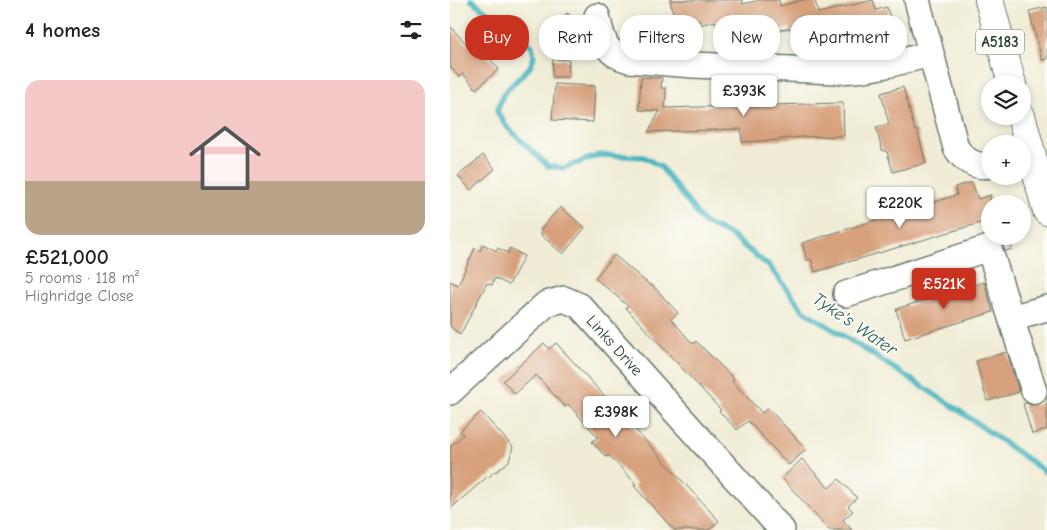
<!DOCTYPE html>
<meta charset="utf-8">
<style>
:root{--surface:#fff;--page:#f6f6f6;--text:#222;--muted:#767676;--line:#e0e0e0;--accent:#c8321e}
body{margin:0;font-family:"Comic Neue",sans-serif;background:var(--page);color:var(--text);height:100vh;display:flex;flex-direction:column;font-size:19px;white-space:nowrap}
*{box-sizing:border-box;margin:0}
p{font-size:16px;color:var(--muted)}
.icon{flex:none;width:28px;height:28px;fill:none;stroke:currentColor;stroke-width:2;stroke-linecap:round;stroke-linejoin:round}
.map{position:relative;flex:1;overflow:hidden}
.details{display:flex;flex-direction:column;background:var(--surface);width:450px}
.details>*{flex:none}
.top-card{position:absolute;left:15px;top:15px;width:475px;height:45px;display:flex;gap:10px}
.fabs{position:absolute;left:531px;top:75px;display:grid;gap:10px}
.fabs a{display:grid;place-items:center;width:50px;height:50px;border-radius:50%;background:var(--surface);box-shadow:0 2px 8px #0003;font-size:25px}
.price{position:absolute;translate:-50% -42px;padding:0 11px;border-radius:5px;background:#fff;color:#222;font-size:16px;line-height:32px;filter:drop-shadow(0 1px 2px #0008)}
.price::after{content:'';position:absolute;left:50%;top:30px;width:15px;height:11px;margin-left:-8px;background:inherit;clip-path:polygon(0 0,100% 0,50% 100%)}
.price.active{background:var(--accent);color:#fff}
ul{padding:0;list-style:none}
li{display:grid;align-content:center;gap:10px;height:265px;padding:0 25px}
li+li{border-top:1px solid var(--line)}
li span{display:grid;place-items:center;height:155px;border-radius:15px;color:#555}
li>.icon{margin-inline-start:auto}
span .icon{width:90px;height:90px;fill:#fffc;stroke-width:1}
li b{font-size:21px}
h2{display:flex;justify-content:space-between;align-items:center;height:60px;padding:0 25px;font-size:21px}
.pill{padding:0 18px;border-radius:20px;background:var(--surface);box-shadow:0 2px 8px #0003;font-size:18px;line-height:45px}
.pill.active{background:var(--accent);color:#fff}
main{display:flex;flex:1;min-height:0}
.map>svg:first-child{display:block}
.lines{fill:none;stroke-linecap:round;stroke-linejoin:round}
.stream{stroke:#43b3bd;stroke-width:5.5}
.building{fill:#d7a17d}
.minor-casing{stroke:#687a6c;stroke-width:28}
.major-casing{stroke:#687a6c;stroke-width:30}
.minor{stroke:#fff;stroke-width:25}
.major{stroke:#fff;stroke-width:28}
.labels{text-anchor:middle;stroke-width:4;stroke-linejoin:round;paint-order:stroke}
.shield{fill:#fdfcf7;stroke:#62766e;stroke-width:1}
.shield-label{font-size:15px;font-weight:bold;fill:#1f3d34}
.street-label{font-size:16px;fill:#1f3d34;stroke:#fdfcf7}
.water-label{font-size:18px;font-style:italic;fill:#2a605d;stroke:#fdfcf7}
</style>
<main>
<section class="details">
<h2>4 homes<svg class="icon" aria-label="filters" viewBox="0 0 24 24"><path d="M4 7h16M4 17h16"/><circle cx="9" cy="7" r="2"/><circle cx="15" cy="17" r="2"/></svg></h2>
<ul>
<li><span style="background:linear-gradient(#f6c9c9 65%,#b9a48a 0)"><svg class="icon" aria-label="home" viewBox="0 0 24 24"><path d="M3 11l9-7 9 7M6 9v11h12V9"/></svg></span><div><b>£521,000</b><p>5 rooms · 118 m²</p><p>Highridge Close</p></div></li>
</ul>
</section>
<div class="map">
<svg width="597" height="530" viewBox="0 0 597 530">
<rect width="100%" height="100%" fill="#fdfcf7"/>
<filter id="ink" filterUnits="userSpaceOnUse"><feTurbulence type="fractalNoise" baseFrequency=".02" numOctaves="2"/><feDisplacementMap in="SourceGraphic" scale="10" xChannelSelector="R" yChannelSelector="G"/><feConvolveMatrix kernelMatrix="1 2 1 2 8 2 1 2 1" color-interpolation-filters="sRGB"/></filter>
<filter id="wash" filterUnits="userSpaceOnUse"><feTurbulence type="fractalNoise" baseFrequency=".0096" numOctaves="4" result="noise"/><feDisplacementMap in="SourceGraphic" scale="20" xChannelSelector="R" yChannelSelector="G"/><feGaussianBlur stdDeviation="1.12" result="paint"/><feColorMatrix in="noise" values="0 0 0 0 0 0 0 0 0 0 0 0 0 0 0 0 0 1.4 0 .05"/><feComposite in="paint" operator="in"/></filter>
<g filter="url(#wash)">
<rect width="100%" height="100%" fill="#f0ecd5"/>
<g class="lines">
<path class="stream" d="M 21,0 L 72,37 L 82,46 L 84,56 L 80,67 L 53,94 L 47,112 L 57,127 L 98,166 L 114,168 L 149,155 L 194,157 L 211,167 L 254,223 L 279,234 L 319,266 L 353,310 L 504,407 L 597,473"/>
</g>
<g id="blocks">
<path class="building" d="M 220,0 L 292,0 L 293,4 L 310,0 L 329,0 L 330,6 L 353,0 L 365,0 L 368,13 L 423,0 L 426,10 L 437,7 L 442,26 L 420,32 L 418,23 L 410,25 L 409,20 L 362,31 L 361,28 L 341,33 L 340,28 L 325,31 L 324,26 L 314,28 L 313,24 L 288,30 L 287,25 L 267,30 L 265,21 L 250,25 L 249,20 L 226,25 Z
M 597,7 L 597,59 L 592,60 L 579,11 Z
M 117,13 L 130,23 L 120,36 L 107,27 Z
M 198,21 L 217,30 L 208,48 L 204,48 L 197,44 L 196,47 L 180,45 L 188,28 L 193,31 Z
M 0,26 L 17,45 L 22,40 L 49,69 L 26,89 L 13,74 L 9,77 L 0,67 Z
M 103,59 L 119,60 L 118,77 L 102,77 Z
M 191,77 L 212,78 L 211,88 L 216,88 L 215,108 L 393,103 L 394,136 L 352,137 L 331,139 L 331,140 L 292,142 L 291,129 L 198,132 L 210,111 L 189,110 Z
M 105,84 L 145,86 L 143,122 L 102,120 Z
M 453,87 L 465,131 L 467,130 L 476,163 L 443,172 L 437,152 L 432,150 L 426,127 L 439,124 L 431,93 Z
M 33,155 L 45,169 L 21,190 L 8,176 Z
M 522,182 L 528,199 L 540,195 L 540,220 L 365,272 L 361,259 L 357,260 L 352,243 L 507,195 L 505,187 Z
M 110,207 L 135,228 L 113,254 L 91,235 L 91,229 Z
M 547,236 L 558,236 L 562,249 L 555,251 L 552,243 Z
M 33,244 L 46,251 L 48,248 L 58,253 L 60,248 L 74,256 L 59,285 L 45,278 L 42,285 L 37,283 L 10,335 L 0,326 L 0,281 L 8,285 L 25,248 L 30,251 Z
M 164,255 L 201,286 L 202,285 L 228,313 L 221,319 L 243,344 L 246,341 L 284,379 L 282,381 L 312,413 L 318,408 L 356,449 L 339,465 L 298,421 L 287,430 L 269,411 L 271,410 L 176,308 L 178,306 L 145,278 Z
M 534,282 L 543,312 L 455,339 L 446,309 Z
M 94,343 L 99,349 L 106,343 L 269,521 L 259,530 L 224,530 L 184,486 L 186,484 L 159,455 L 156,457 L 142,442 L 148,437 L 118,404 L 115,407 L 86,375 L 65,394 L 53,381 Z
M 557,352 L 569,392 L 537,401 L 526,361 Z
M 597,396 L 597,429 L 582,434 L 573,404 L 577,403 L 581,405 L 588,405 L 594,401 Z
M 31,412 L 63,447 L 59,461 L 46,472 L 45,471 L 38,478 L 37,477 L 0,509 L 0,447 L 13,435 L 10,431 Z
M 352,459 L 379,488 L 389,479 L 407,498 L 398,506 L 403,511 L 393,520 L 402,530 L 379,530 L 332,478 Z"/>
</g>
</g>
<g filter="url(#ink)">
<use href="#blocks" fill-opacity="0" stroke="#687a6c" stroke-width="1"/>
<g class="lines">
<defs>
<path id="minor" d="M 467,0 L 506,148 C 514,160 525,168 540,165
M 147,16 C 153,39 153,53 179,60 L 243,65 L 387,71 C 419,71 449,62 480,54
M 396,294 L 539,248 L 584,391
M 561,318 L 597,308
M 0,392 L 96,304 L 114,299 L 130,306 L 332,530"/>
<path id="major" d="M 539,0 L 562,84
M 571,116 L 597,211"/>
</defs>
<use href="#minor" class="minor-casing"/>
<use href="#major" class="major-casing"/>
<use href="#minor" class="minor"/>
<use href="#major" class="major"/>
</g>
</g>
<g class="labels">
<rect class="shield" x="526" y="29.5" width="48" height="25" rx="4"/>
<g class="shield-label">
<text x="550" y="47">A5183</text>
</g>
<g class="street-label">
<text transform="translate(165 345) rotate(48)" y="6">Links Drive</text>
</g>
<g class="water-label">
<text transform="translate(405 324) rotate(34)" y="6">Tyke's Water</text>
</g>
</g>
</svg>
<div class="fabs">
<a><svg class="icon" aria-label="layers" viewBox="0 0 24 24"><path d="M12 4l9 5-9 5-9-5zM3 14l9 5 9-5"/></svg></a>
<a>+</a>
<a>−</a>
</div>
<b class="price" style="left:294px;top:117px">£393K</b>
<b class="price" style="left:450px;top:229px">£220K</b>
<b class="price active" style="left:494px;top:310px">£521K</b>
<b class="price" style="left:166px;top:438px">£398K</b>
<div class="top-card">
<a class="pill active">Buy</a>
<a class="pill">Rent</a>
<a class="pill">Filters</a>
<a class="pill">New</a>
<a class="pill">Apartment</a>
</div>
</div>
</main>
